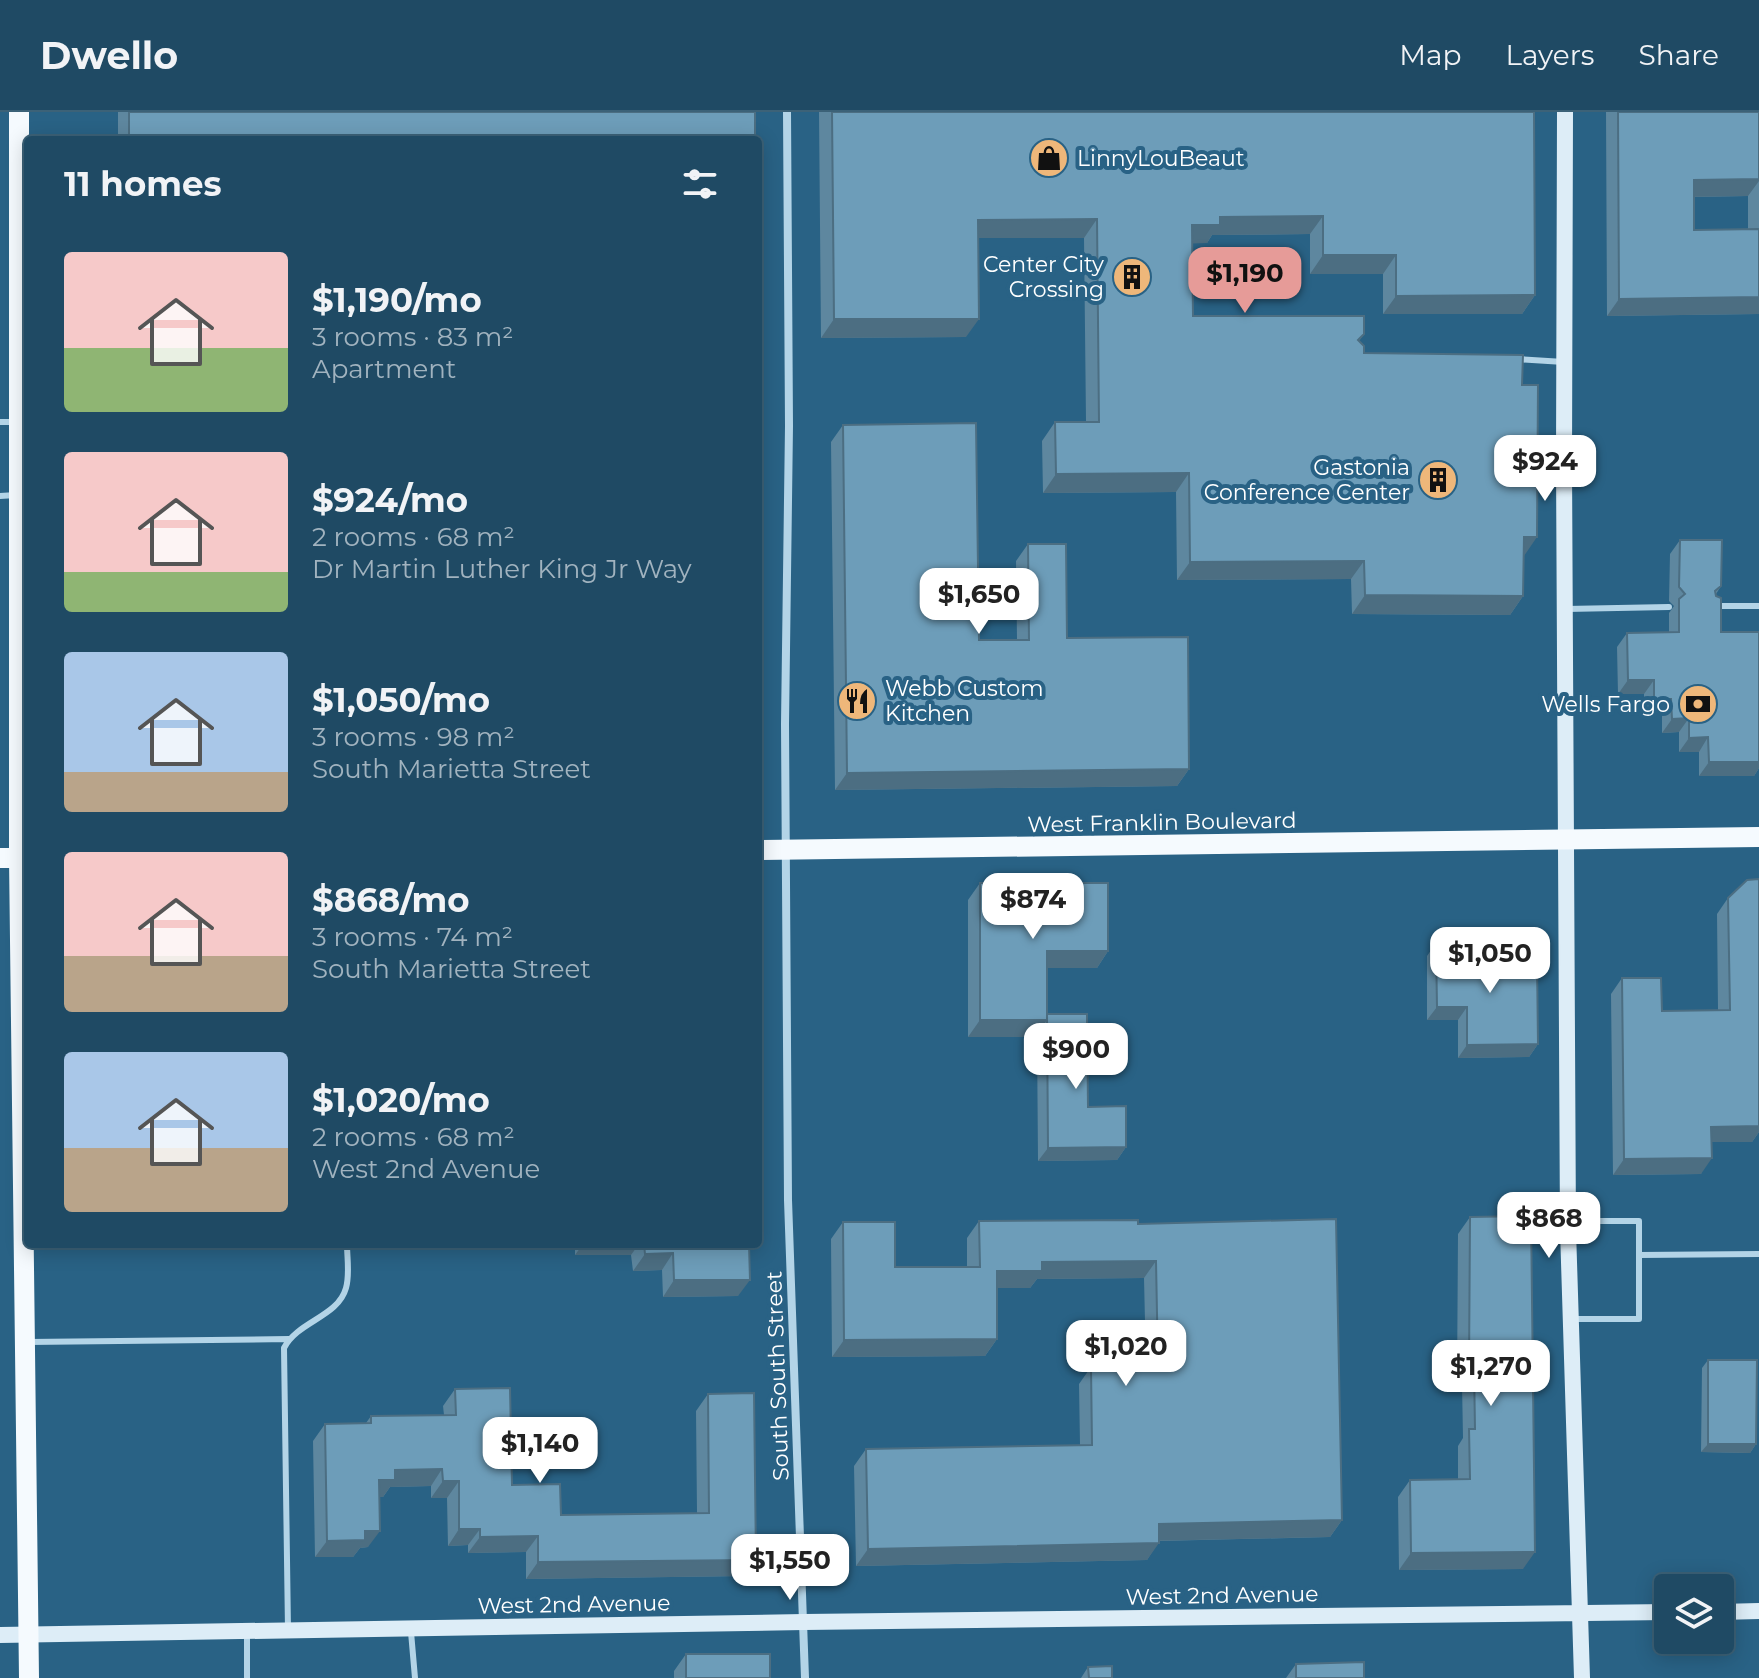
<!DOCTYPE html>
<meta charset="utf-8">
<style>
:root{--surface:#1f4a64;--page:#27516a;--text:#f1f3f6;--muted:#a1b3bf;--line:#3c6278;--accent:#e69b98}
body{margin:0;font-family:Montserrat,sans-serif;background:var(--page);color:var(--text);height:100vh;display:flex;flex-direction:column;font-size:30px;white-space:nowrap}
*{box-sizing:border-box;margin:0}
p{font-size:26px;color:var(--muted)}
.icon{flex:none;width:44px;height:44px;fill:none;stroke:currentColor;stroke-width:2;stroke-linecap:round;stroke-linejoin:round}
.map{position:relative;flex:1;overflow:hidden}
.panel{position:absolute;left:24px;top:24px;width:738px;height:1112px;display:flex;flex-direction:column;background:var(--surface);border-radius:8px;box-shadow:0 4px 20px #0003,0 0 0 2px var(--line)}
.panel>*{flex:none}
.controls{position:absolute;left:1654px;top:1462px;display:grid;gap:16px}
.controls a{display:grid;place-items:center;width:80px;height:80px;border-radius:8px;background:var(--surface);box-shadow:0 4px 20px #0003,0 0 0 2px var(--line);font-size:40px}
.price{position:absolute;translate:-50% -68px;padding:0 18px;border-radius:16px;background:#fff;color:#222;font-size:26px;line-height:52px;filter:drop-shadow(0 2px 4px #0008)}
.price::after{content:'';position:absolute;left:50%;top:48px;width:24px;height:18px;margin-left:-12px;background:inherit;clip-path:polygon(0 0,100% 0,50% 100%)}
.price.on{background:var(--accent);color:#111}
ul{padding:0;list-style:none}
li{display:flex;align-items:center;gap:24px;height:200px;padding:0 40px}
li span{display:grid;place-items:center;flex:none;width:224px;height:160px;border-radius:8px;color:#555}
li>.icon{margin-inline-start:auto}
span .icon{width:96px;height:96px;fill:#fffc;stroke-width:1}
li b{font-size:34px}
h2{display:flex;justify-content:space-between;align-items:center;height:96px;padding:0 40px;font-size:34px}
header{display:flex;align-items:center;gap:48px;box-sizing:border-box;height:112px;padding:0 40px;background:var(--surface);border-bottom:2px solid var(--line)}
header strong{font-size:38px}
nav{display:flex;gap:44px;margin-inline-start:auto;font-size:28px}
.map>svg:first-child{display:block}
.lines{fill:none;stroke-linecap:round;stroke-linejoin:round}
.lane{stroke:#b3d4e7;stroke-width:6}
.street{stroke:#b3d4e7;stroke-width:8}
.secondary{stroke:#ddedf7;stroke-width:16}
.primary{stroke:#f5fafe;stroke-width:20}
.wall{fill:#5e879f;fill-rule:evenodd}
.shaded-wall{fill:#4c6e82}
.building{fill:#6d9db9;stroke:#4c6e82;stroke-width:2}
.labels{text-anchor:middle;stroke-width:8;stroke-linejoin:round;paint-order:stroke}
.poi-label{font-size:22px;fill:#fff;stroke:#296285;text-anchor:end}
.street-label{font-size:22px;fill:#fff;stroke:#296285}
</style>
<header>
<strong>Dwello</strong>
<nav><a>Map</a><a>Layers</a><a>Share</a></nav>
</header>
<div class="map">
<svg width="1759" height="1566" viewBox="0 0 1759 1566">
<rect width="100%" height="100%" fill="#296285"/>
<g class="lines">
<path class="lane" d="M 1516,247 L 1564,250
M 0,310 L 16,310
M 0,384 L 16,383
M 1715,494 L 1759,494
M 1566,497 L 1669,495
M 1568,1109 L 1639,1109 L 1639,1207 L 1572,1207
M 1639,1143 L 1759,1142
M 28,1230 L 289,1227
M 288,1518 L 284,1236 C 298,1209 338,1205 346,1176 C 350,1162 347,1146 347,1132
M 411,1520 L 415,1566
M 247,1566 L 247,1522"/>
<path class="street" d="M 787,0 L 789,314 L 785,612 L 788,1088 L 805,1566"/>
<path class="secondary" d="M 1565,0 L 1564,353 L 1568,1118 L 1582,1566
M 1720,1500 L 1759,1499
M 0,1523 L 804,1510 L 1668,1500"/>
<path class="primary" d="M 19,0 L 19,746 L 29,1566
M 758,738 L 1759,725
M 0,746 L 28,746"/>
</g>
<path class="wall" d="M 118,0 L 755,0 L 755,28 L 118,28 Z
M 819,0 L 1534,0 L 1535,183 L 1522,202 L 1383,202 L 1383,162 L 1310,162 L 1310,122 L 1212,123 L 1207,131 L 1192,131 L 1193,204 L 1364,222 L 1359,229 L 1364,241 L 1522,273 L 1523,484 L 1510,503 L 1352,502 L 1351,467 L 1177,468 L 1176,380 L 1043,381 L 1042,329 L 1055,310 L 1086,310 L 1084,126 L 978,126 L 966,225 L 821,226 Z
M 1606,0 L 1759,0 L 1759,202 L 1607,204 ZM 1748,84 L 1748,117 L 1694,118 L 1694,85 Z
M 843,313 L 979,528 L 1017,528 L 1016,449 L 1028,432 L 1067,526 L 1189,657 L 1177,674 L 835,678 L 831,330 Z
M 1680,428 L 1721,474 L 1716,482 L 1721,520 L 1759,520 L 1759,656 L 1754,664 L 1699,664 L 1699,640 L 1679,640 L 1679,620 L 1662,621 L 1662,601 L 1644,601 L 1644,582 L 1618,582 L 1617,535 L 1627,521 L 1669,521 L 1669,501 L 1674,494 L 1669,489 L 1670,442 Z
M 1759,767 L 1759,1020 L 1752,1030 L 1712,1030 L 1701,1062 L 1613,1063 L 1611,882 L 1622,866 L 1662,899 L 1718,898 L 1717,802 L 1728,786 Z
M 980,771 L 1108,839 L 1097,856 L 1047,856 L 1047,902 L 1088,995 L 1126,1035 L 1117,1048 L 1038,1049 L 1037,922 L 1035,925 L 968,925 L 968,788 Z
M 1436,831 L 1467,848 L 1538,932 L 1529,945 L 1458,946 L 1458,908 L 1427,908 L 1427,844 Z
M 1470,1105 L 1523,1457 L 1399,1458 L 1398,1385 L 1410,1368 L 1458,1367 L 1458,1334 L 1463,1326 L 1462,1272 L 1457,1272 L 1458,1122 Z
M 979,1109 L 1138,1112 L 1342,1408 L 1330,1425 L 1159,1429 L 1147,1448 L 856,1454 L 854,1354 L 866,1337 L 1080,1333 L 1079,1272 L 1091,1255 L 1146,1254 L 1144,1166 L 1037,1167 L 1030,1176 L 997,1176 L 997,1227 L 985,1244 L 832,1245 L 831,1127 L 843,1110 L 895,1155 L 967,1155 L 967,1126 Z
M 575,1132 L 749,1132 L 738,1184 L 663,1185 L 662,1158 L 633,1159 L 631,1143 L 575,1143 Z
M 1708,1248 L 1756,1332 L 1750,1341 L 1701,1340 L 1702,1256 Z
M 455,1277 L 512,1373 L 561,1403 L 697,1401 L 696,1299 L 708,1282 L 744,1464 L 526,1467 L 526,1440 L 468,1441 L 468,1433 L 448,1434 L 447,1386 L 431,1386 L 431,1374 L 390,1375 L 383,1385 L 379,1385 L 368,1435 L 360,1436 L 353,1445 L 315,1445 L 313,1329 L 325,1312 L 366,1311 L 371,1304 L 444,1303 L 443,1294 Z
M 686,1542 L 770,1566 L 674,1566 L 674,1559 Z
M 1296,1552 L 1364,1566 L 1286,1566 Z
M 1088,1555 L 1112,1566 L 1081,1566 Z"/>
<path class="shaded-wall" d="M 1759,67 L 1759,69 L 1748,84 L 1682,85 L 1694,68 Z
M 1323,104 L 1310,122 L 1212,123 L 1207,131 L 1179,132 L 1192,113 L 1220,105 Z
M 1097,107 L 1084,126 L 965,126 L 978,108 Z
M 1323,143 L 1396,143 L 1383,162 L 1310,162 Z
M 1535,183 L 1522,202 L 1383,202 L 1396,184 Z
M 1759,185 L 1759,202 L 1607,204 L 1619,187 Z
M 834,207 L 979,207 L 966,225 L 821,226 Z
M 1189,361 L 1176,380 L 1043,381 L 1056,362 Z
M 1524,425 L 1537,425 L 1524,444 Z
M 1364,449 L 1351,467 L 1177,468 L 1190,450 Z
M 1365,483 L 1523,484 L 1510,503 L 1352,502 Z
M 1628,568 L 1654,568 L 1644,582 L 1618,582 Z
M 1654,587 L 1671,587 L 1662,601 L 1644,601 Z
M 1689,606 L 1679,620 L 1662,621 L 1672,607 Z
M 1708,625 L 1699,640 L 1679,640 L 1689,626 Z
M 1709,650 L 1759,650 L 1759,656 L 1754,664 L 1699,664 Z
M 1189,657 L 1177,674 L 835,678 L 847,661 Z
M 1047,839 L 1108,839 L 1097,856 L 1035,856 Z
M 1437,895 L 1467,895 L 1458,908 L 1427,908 Z
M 980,908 L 1047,908 L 1035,925 L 968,925 Z
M 1538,932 L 1529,945 L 1458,946 L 1467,933 Z
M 1759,1014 L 1759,1020 L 1752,1030 L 1700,1030 L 1711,1015 Z
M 1126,1035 L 1117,1048 L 1038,1049 L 1048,1036 Z
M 1712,1046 L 1701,1062 L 1613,1063 L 1624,1047 Z
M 583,1132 L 639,1132 L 631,1143 L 575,1143 Z
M 673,1141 L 662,1158 L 633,1159 L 645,1142 Z
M 1156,1149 L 1144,1166 L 1037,1167 L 1030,1176 L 985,1176 L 997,1159 L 1042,1150 Z
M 674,1168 L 750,1168 L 738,1184 L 663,1185 Z
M 997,1227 L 985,1244 L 832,1245 L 844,1228 Z
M 1469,1255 L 1474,1255 L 1462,1272 L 1457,1272 Z
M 1708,1332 L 1756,1332 L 1750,1341 L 1701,1340 Z
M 442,1357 L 431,1374 L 390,1375 L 383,1385 L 367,1385 L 379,1368 L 395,1358 Z
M 443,1369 L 459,1369 L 447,1386 L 431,1386 Z
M 1342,1408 L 1330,1425 L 1147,1429 L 1159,1412 Z
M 459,1417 L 480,1417 L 468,1433 L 448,1434 Z
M 365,1419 L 380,1419 L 368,1435 L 360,1436 L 353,1445 L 315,1445 L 327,1429 Z
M 538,1424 L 526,1440 L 468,1441 L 480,1425 Z
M 1159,1431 L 1147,1448 L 856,1454 L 868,1437 Z
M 1535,1440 L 1523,1457 L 1399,1458 L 1411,1441 Z
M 756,1448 L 744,1464 L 526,1467 L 538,1450 Z"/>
<path class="building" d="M 129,0 L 755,0 L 755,28 L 129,28 Z
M 832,0 L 1534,0 L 1535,183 L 1396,184 L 1396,143 L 1323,143 L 1323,104 L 1220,105 L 1220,113 L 1192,113 L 1193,204 L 1364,204 L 1364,222 L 1358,228 L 1364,234 L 1364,241 L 1523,243 L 1522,273 L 1538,273 L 1537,425 L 1524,425 L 1523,484 L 1365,483 L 1364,449 L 1190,450 L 1189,361 L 1056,362 L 1055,310 L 1099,310 L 1097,107 L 978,108 L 979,207 L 834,207 Z
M 1618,0 L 1759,0 L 1759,67 L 1694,68 L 1694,118 L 1759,117 L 1759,185 L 1619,187 Z
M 976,311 L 979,528 L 1029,528 L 1028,432 L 1066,432 L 1067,526 L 1188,525 L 1189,657 L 847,661 L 843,313 Z
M 1680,428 L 1722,428 L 1721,474 L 1715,479 L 1716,484 L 1721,486 L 1721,520 L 1759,520 L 1759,650 L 1709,650 L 1708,625 L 1689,626 L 1689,606 L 1672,607 L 1671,587 L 1654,587 L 1654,568 L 1628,568 L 1627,521 L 1679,520 L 1679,487 L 1685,482 L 1679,475 Z
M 1759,767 L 1759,1014 L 1711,1015 L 1712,1046 L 1624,1047 L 1622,866 L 1661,866 L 1662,899 L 1730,898 L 1728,786 L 1747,768 Z
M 980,771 L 1108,771 L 1108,839 L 1047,839 L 1047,908 L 980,908 Z
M 1436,831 L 1467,831 L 1467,848 L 1537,847 L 1538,932 L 1467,933 L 1467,895 L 1437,895 Z
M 1047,902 L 1087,902 L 1088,995 L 1126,994 L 1126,1035 L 1048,1036 Z
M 1531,1104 L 1535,1440 L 1411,1441 L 1410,1368 L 1470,1367 L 1469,1317 L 1475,1317 L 1474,1255 L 1469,1255 L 1470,1105 Z
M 1336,1107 L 1342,1408 L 1159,1412 L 1159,1431 L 868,1437 L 866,1337 L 1092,1333 L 1091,1255 L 1158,1254 L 1156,1149 L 1042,1150 L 1042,1159 L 997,1159 L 997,1227 L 844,1228 L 843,1110 L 895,1110 L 895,1155 L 980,1155 L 979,1109 L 1138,1108 L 1138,1112 Z
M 644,1132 L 749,1132 L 750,1168 L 674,1168 L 673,1141 L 645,1142 Z
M 1708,1248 L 1757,1248 L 1756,1332 L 1708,1332 Z
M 510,1276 L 512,1373 L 560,1372 L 561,1403 L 709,1401 L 708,1282 L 754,1281 L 756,1448 L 538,1450 L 538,1424 L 480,1425 L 480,1417 L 459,1417 L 459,1369 L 443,1369 L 442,1357 L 395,1358 L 395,1368 L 379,1368 L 380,1419 L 365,1419 L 365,1428 L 327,1429 L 325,1312 L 371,1311 L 371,1304 L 456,1303 L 455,1277 Z
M 686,1542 L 770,1542 L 770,1566 L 686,1566 Z
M 1364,1550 L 1364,1566 L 1296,1566 L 1296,1552 Z
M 1112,1554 L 1112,1566 L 1089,1566 L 1088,1555 Z"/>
<defs>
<symbol id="shop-disc" viewBox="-11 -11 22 22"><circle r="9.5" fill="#eeb77a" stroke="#296285"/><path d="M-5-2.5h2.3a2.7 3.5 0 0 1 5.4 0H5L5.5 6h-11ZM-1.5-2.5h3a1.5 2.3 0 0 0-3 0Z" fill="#111"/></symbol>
<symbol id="building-disc" viewBox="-11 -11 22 22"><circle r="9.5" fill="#eeb77a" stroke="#296285"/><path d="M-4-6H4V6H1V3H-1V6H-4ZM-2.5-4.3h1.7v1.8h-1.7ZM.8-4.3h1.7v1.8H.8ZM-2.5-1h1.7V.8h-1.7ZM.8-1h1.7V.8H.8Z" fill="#111"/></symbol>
<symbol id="restaurant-disc" viewBox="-11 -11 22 22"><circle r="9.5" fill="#eeb77a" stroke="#296285"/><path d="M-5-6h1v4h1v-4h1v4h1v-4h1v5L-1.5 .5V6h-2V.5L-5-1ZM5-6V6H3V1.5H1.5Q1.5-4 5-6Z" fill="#111"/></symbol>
<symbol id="bank-disc" viewBox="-11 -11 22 22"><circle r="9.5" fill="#eeb77a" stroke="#296285"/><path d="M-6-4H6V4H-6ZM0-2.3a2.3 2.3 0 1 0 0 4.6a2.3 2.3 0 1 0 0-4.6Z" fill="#111"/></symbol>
</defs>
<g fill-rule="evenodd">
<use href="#shop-disc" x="1027" y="24" width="44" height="44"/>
<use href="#building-disc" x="1110" y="143" width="44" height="44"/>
<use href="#building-disc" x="1416" y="346" width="44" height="44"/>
<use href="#restaurant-disc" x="835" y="567" width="44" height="44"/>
<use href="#bank-disc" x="1676" y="570" width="44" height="44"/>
</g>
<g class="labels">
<g class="poi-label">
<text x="1077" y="54" text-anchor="start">LinnyLouBeaut</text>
<text x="1104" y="160">Center City<tspan x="1104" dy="25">Crossing</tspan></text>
<text x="1410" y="363">Gastonia<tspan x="1410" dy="25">Conference Center</tspan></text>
<text x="885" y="584" text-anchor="start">Webb Custom<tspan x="885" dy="25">Kitchen</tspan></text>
<text x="1670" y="600">Wells Fargo</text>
</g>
<g class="street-label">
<text transform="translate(1162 710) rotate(-1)" y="8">West Franklin Boulevard</text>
<text transform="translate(777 1264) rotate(-92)" y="8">South South Street</text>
<text transform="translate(1222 1483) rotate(-1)" y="8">West 2nd Avenue</text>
<text transform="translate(574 1492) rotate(-1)" y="8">West 2nd Avenue</text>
</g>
</g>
</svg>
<div class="controls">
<a><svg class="icon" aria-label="layers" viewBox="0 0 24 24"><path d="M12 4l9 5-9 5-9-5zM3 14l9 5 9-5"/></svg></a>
</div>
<b class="price on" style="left:1245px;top:203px">$1,190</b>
<b class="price" style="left:1545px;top:391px">$924</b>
<b class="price" style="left:979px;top:524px">$1,650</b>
<b class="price" style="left:1033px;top:829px">$874</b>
<b class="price" style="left:1490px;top:883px">$1,050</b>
<b class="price" style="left:1076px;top:979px">$900</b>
<b class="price" style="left:1549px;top:1148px">$868</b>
<b class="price" style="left:1126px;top:1276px">$1,020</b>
<b class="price" style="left:1491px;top:1296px">$1,270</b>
<b class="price" style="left:540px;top:1373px">$1,140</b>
<b class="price" style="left:790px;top:1490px">$1,550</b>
<section class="panel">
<h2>11 homes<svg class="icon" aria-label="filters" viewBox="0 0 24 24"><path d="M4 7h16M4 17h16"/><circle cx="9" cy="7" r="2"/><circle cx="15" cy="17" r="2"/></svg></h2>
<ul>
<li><span style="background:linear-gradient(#f6c9c9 60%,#8fb573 0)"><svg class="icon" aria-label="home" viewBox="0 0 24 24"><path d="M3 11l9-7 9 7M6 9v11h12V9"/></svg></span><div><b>$1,190/mo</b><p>3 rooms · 83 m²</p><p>Apartment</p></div></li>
<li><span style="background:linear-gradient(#f6c9c9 75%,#8fb573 0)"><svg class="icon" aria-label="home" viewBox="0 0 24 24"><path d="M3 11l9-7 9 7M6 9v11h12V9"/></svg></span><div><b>$924/mo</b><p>2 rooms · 68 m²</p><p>Dr Martin Luther King Jr Way</p></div></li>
<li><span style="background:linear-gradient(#a9c7e8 75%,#b9a48a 0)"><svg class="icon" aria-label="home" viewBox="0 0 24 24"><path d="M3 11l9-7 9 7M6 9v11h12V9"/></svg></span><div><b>$1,050/mo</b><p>3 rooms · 98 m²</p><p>South Marietta Street</p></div></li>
<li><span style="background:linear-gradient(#f6c9c9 65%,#b9a48a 0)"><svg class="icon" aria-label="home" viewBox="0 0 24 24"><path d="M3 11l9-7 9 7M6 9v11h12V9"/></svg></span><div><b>$868/mo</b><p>3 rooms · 74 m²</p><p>South Marietta Street</p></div></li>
<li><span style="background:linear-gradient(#a9c7e8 60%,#b9a48a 0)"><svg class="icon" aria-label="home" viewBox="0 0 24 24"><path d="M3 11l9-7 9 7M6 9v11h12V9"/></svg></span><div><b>$1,020/mo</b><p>2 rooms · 68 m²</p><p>West 2nd Avenue</p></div></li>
</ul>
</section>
</div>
